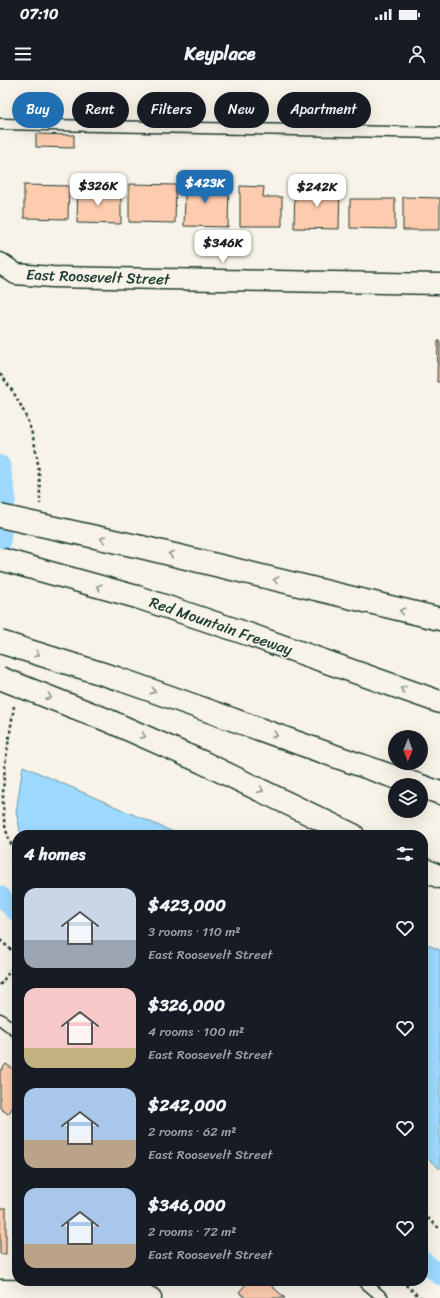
<!DOCTYPE html>
<meta charset="utf-8">
<style>
:root{--surface:#171b24;--page:#20242c;--text:#f1f3f6;--muted:#9ea1a6;--accent:#1f6fb2}
body{margin:0;font-family:Sriracha,sans-serif;background:var(--page);color:var(--text);height:100vh;display:flex;flex-direction:column;font-size:15px;white-space:nowrap}
*{box-sizing:border-box;margin:0}
p{font-size:13px;color:var(--muted)}
.icon{flex:none;width:22px;height:22px;fill:none;stroke:currentColor;stroke-width:2;stroke-linecap:round;stroke-linejoin:round}
.map{position:relative;flex:1;overflow:hidden}
.panel{position:absolute;left:12px;top:750px;width:416px;height:456px;display:flex;flex-direction:column;background:var(--surface);border-radius:16px;box-shadow:0 4px 16px #0002}
.panel>*{flex:none}
.top-card{position:absolute;left:12px;top:12px;width:416px;height:36px;display:flex;gap:8px}
.needle{width:26px;rotate:181deg}
.fabs{position:absolute;left:388px;top:650px;display:grid;gap:8px}
.fabs a{display:grid;place-items:center;width:40px;height:40px;border-radius:50%;background:var(--surface);box-shadow:0 4px 16px #0002;font-size:20px}
.price{position:absolute;translate:-50% -34px;padding:0 9px;border-radius:8px;background:#fff;color:#222;font-size:13px;line-height:26px;filter:drop-shadow(0 1px 2px #0008)}
.price::after{content:'';position:absolute;left:50%;top:24px;width:12px;height:9px;margin-left:-6px;background:inherit;clip-path:polygon(0 0,100% 0,50% 100%)}
.price.current{background:var(--accent);color:#fff}
ul{padding:0;list-style:none}
li{display:flex;align-items:center;gap:12px;height:100px;padding:0 12px}
li span{display:grid;place-items:center;flex:none;width:112px;height:80px;border-radius:12px;color:#555}
li>.icon{margin-inline-start:auto}
span .icon{width:48px;height:48px;fill:#fffc;stroke-width:1}
li b{font-size:17px}
h2{display:flex;justify-content:space-between;align-items:center;height:48px;padding:0 12px;font-size:17px}
.tag{padding:0 14px;border-radius:18px;background:var(--surface);box-shadow:0 4px 16px #0002;font-size:14px;line-height:36px}
.tag.current{background:var(--accent);color:#fff}
.status{display:flex;justify-content:space-between;align-items:center;height:28px;padding:0 20px;background:var(--surface);direction:ltr}
.status svg{height:11px;fill:currentColor}
header{display:flex;justify-content:space-between;align-items:center;height:52px;padding:0 12px;background:var(--surface);font-size:18px;font-weight:800}
.map>svg:first-child{display:block}
.water{fill:#9ed9ff;stroke:#6b9bae}
.lines{fill:none;stroke-linecap:round;stroke-linejoin:round}
.canal{stroke:#9ed9ff;stroke-width:20}
.building{fill:#fdcbad;stroke:#1f3d34}
.lane-casing{stroke:#1f3d34;stroke-width:13}
.street-casing{stroke:#1f3d34;stroke-width:23}
.highway-casing{stroke:#1f3d34;stroke-width:25}
.path{stroke:#1f3d34;stroke-width:2.5;stroke-dasharray:3 3;stroke-linecap:butt}
.lane{stroke:#f7f3e8;stroke-width:10}
.street{stroke:#f7f3e8;stroke-width:20}
.highway{stroke:#f7f3e8;stroke-width:22}
.highway-bridge-casing{stroke:#1f3d34;stroke-width:25;stroke-linecap:butt}
.highway-bridge{stroke:#f7f3e8;stroke-width:22}
.oneway{stroke:#8b988e}
.labels{text-anchor:middle;stroke-width:3;stroke-linejoin:round;paint-order:stroke}
.street-label{font-size:15px;fill:#1f3d34;stroke:#f7f3e8}
</style>
<div class="status"><b>07:10</b><svg viewBox="0 0 49 12"><path d="M0 12V9h3v3zM5 12V6h3v6zM10 12V3h3v9zM15 12V0h3v12zM26 1h20v11H26zM47 4h2v5h-2z"/></svg></div>
<header><svg class="icon" aria-label="menu" viewBox="0 0 24 24"><path d="M4 6h16M4 12h16M4 18h16"/></svg>Keyplace<svg class="icon" aria-label="person" viewBox="0 0 24 24"><circle cx="12" cy="8" r="4"/><path d="M4 21q1-7 8-7t8 7"/></svg></header>
<div class="map">
<svg width="440" height="1218" viewBox="0 0 440 1218">
<rect width="100%" height="100%" fill="#f7f3e8"/>
<filter id="ink" filterUnits="userSpaceOnUse"><feTurbulence type="fractalNoise" baseFrequency=".025" numOctaves="2"/><feDisplacementMap in="SourceGraphic" scale="8" xChannelSelector="R" yChannelSelector="G"/><feConvolveMatrix kernelMatrix="1 2 1 2 8 2 1 2 1" color-interpolation-filters="sRGB"/></filter>
<g filter="url(#ink)">
<path class="water" d="M 23,686 L 180,755 L 21,755 L 16,732 Z
M 423,863 L 440,870 L 440,1089 L 423,1075 Z"/>
<g class="lines">
<path class="canal" d="M 0,385 L 6,417 L 0,466
M 0,816 L 17,832
M 423,1181 L 440,1195"/>
</g>
<path class="building" d="M 36,54 L 74,55 L 74,68 L 36,67 Z
M 186,93 L 200,94 L 200,106 L 229,107 L 228,147 L 184,146 Z
M 78,103 L 92,104 L 92,114 L 121,115 L 121,144 L 77,143 Z
M 129,104 L 176,105 L 175,143 L 129,142 Z
M 24,105 L 69,106 L 68,139 L 24,138 Z
M 240,106 L 264,107 L 263,117 L 282,117 L 282,146 L 240,146 Z
M 295,107 L 340,108 L 339,149 L 294,148 Z
M 403,117 L 440,118 L 440,150 L 403,150 Z
M 350,119 L 395,119 L 395,149 L 350,148 Z
M 438,261 L 440,261 L 440,302 L 437,302 Z
M 6,984 L 17,992 L 17,1022 L 8,1034 L 0,1028 L 0,992 Z
M 0,1128 L 6,1128 L 6,1174 L 0,1174 Z
M 249,1201 L 266,1201 L 285,1218 L 246,1218 L 239,1212 Z"/>
<g class="lines">
<defs>
<path id="lane" d="M 0,44 L 440,53
M 0,939 L 17,952
M 363,1201 L 383,1218"/>
<path id="street" d="M 0,183 L 16,194 L 52,197 L 440,204
M 0,1210 L 119,1212 L 146,1216 L 151,1218"/>
<path id="highway" d="M 141,467 L 440,539
M 137,517 L 242,552 L 440,622
M 116,598 C 217,633 317,671 418,705
M 107,640 L 202,682 L 353,755
M 421,706 L 440,713
M 423,789 L 440,797"/>
</defs>
<use href="#lane" class="lane-casing"/>
<use href="#street" class="street-casing"/>
<use href="#highway" class="highway-casing"/>
<path class="path" d="M 0,294 C 33,335 40,373 40,424
M 14,626 C 9,662 0,702 4,739 C 5,751 11,765 17,776
M 0,860 L 17,875
M 0,905 L 17,881
M 423,1134 L 440,1149
M 401,1201 L 421,1218"/>
<use href="#lane" class="lane"/>
<use href="#street" class="street"/>
<use href="#highway" class="highway"/>
<defs>
<path id="highway-bridge" d="M 0,436 L 141,467
M 0,479 L 137,517
M 0,562 L 116,598
M 0,598 L 107,640"/>
</defs>
<use href="#highway-bridge" class="highway-bridge-casing"/>
<use href="#highway-bridge" class="highway-bridge"/>
</g>
<defs><path id="oneway-chevron" d="M-2-3.5L2.5 0L-2 3.5" fill="none" stroke-width="1.6" stroke-linecap="round" stroke-linejoin="round"/></defs>
<g class="oneway">
<use href="#oneway-chevron" transform="translate(103 459) rotate(-168)"/>
<use href="#oneway-chevron" transform="translate(171 474) rotate(-167)"/>
<use href="#oneway-chevron" transform="translate(276 500) rotate(-166)"/>
<use href="#oneway-chevron" transform="translate(99 507) rotate(-164)"/>
<use href="#oneway-chevron" transform="translate(402 531) rotate(-167)"/>
<use href="#oneway-chevron" transform="translate(37 574) rotate(17)"/>
<use href="#oneway-chevron" transform="translate(403 609) rotate(-160)"/>
<use href="#oneway-chevron" transform="translate(153 611) rotate(19)"/>
<use href="#oneway-chevron" transform="translate(49 617) rotate(21)"/>
<use href="#oneway-chevron" transform="translate(275 655) rotate(21)"/>
<use href="#oneway-chevron" transform="translate(143 656) rotate(24)"/>
<use href="#oneway-chevron" transform="translate(261 710) rotate(26)"/>
</g>
</g>
<g class="labels">
<g class="street-label">
<text transform="translate(98 197) rotate(2)" y="5">East Roosevelt Street</text>
<text transform="translate(221 546) rotate(19)" y="5">Red Mountain Freeway</text>
</g>
</g>
</svg>
<div class="fabs">
<a><svg class="needle" viewBox="-14 -14 28 28"><path d="M0-13l5 13h-10z" fill="#e53935"/><path d="M0 13l5-13h-10z" fill="#9ea1a6"/></svg></a>
<a><svg class="icon" aria-label="layers" viewBox="0 0 24 24"><path d="M12 4l9 5-9 5-9-5zM3 14l9 5 9-5"/></svg></a>
</div>
<b class="price current" style="left:205px;top:124px">$423K</b>
<b class="price" style="left:98px;top:127px">$326K</b>
<b class="price" style="left:317px;top:128px">$242K</b>
<b class="price" style="left:223px;top:184px">$346K</b>
<div class="top-card">
<a class="tag current">Buy</a>
<a class="tag">Rent</a>
<a class="tag">Filters</a>
<a class="tag">New</a>
<a class="tag">Apartment</a>
</div>
<section class="panel">
<h2>4 homes<svg class="icon" aria-label="filters" viewBox="0 0 24 24"><path d="M4 7h16M4 17h16"/><circle cx="9" cy="7" r="2"/><circle cx="15" cy="17" r="2"/></svg></h2>
<ul>
<li><span style="background:linear-gradient(#c9d6e8 65%,#9aa5b1 0)"><svg class="icon" aria-label="home" viewBox="0 0 24 24"><path d="M3 11l9-7 9 7M6 9v11h12V9"/></svg></span><div><b>$423,000</b><p>3 rooms · 110 m²</p><p>East Roosevelt Street</p></div><svg class="icon" aria-label="heart" viewBox="0 0 24 24"><path d="M12 20l-8-8c-3-5 5-10 8-4 3-6 11-1 8 4z"/></svg></li>
<li><span style="background:linear-gradient(#f6c9c9 75%,#c2b280 0)"><svg class="icon" aria-label="home" viewBox="0 0 24 24"><path d="M3 11l9-7 9 7M6 9v11h12V9"/></svg></span><div><b>$326,000</b><p>4 rooms · 100 m²</p><p>East Roosevelt Street</p></div><svg class="icon" aria-label="heart" viewBox="0 0 24 24"><path d="M12 20l-8-8c-3-5 5-10 8-4 3-6 11-1 8 4z"/></svg></li>
<li><span style="background:linear-gradient(#a9c7e8 65%,#b9a48a 0)"><svg class="icon" aria-label="home" viewBox="0 0 24 24"><path d="M3 11l9-7 9 7M6 9v11h12V9"/></svg></span><div><b>$242,000</b><p>2 rooms · 62 m²</p><p>East Roosevelt Street</p></div><svg class="icon" aria-label="heart" viewBox="0 0 24 24"><path d="M12 20l-8-8c-3-5 5-10 8-4 3-6 11-1 8 4z"/></svg></li>
<li><span style="background:linear-gradient(#a9c7e8 70%,#b9a48a 0)"><svg class="icon" aria-label="home" viewBox="0 0 24 24"><path d="M3 11l9-7 9 7M6 9v11h12V9"/></svg></span><div><b>$346,000</b><p>2 rooms · 72 m²</p><p>East Roosevelt Street</p></div><svg class="icon" aria-label="heart" viewBox="0 0 24 24"><path d="M12 20l-8-8c-3-5 5-10 8-4 3-6 11-1 8 4z"/></svg></li>
</ul>
</section>
</div>
